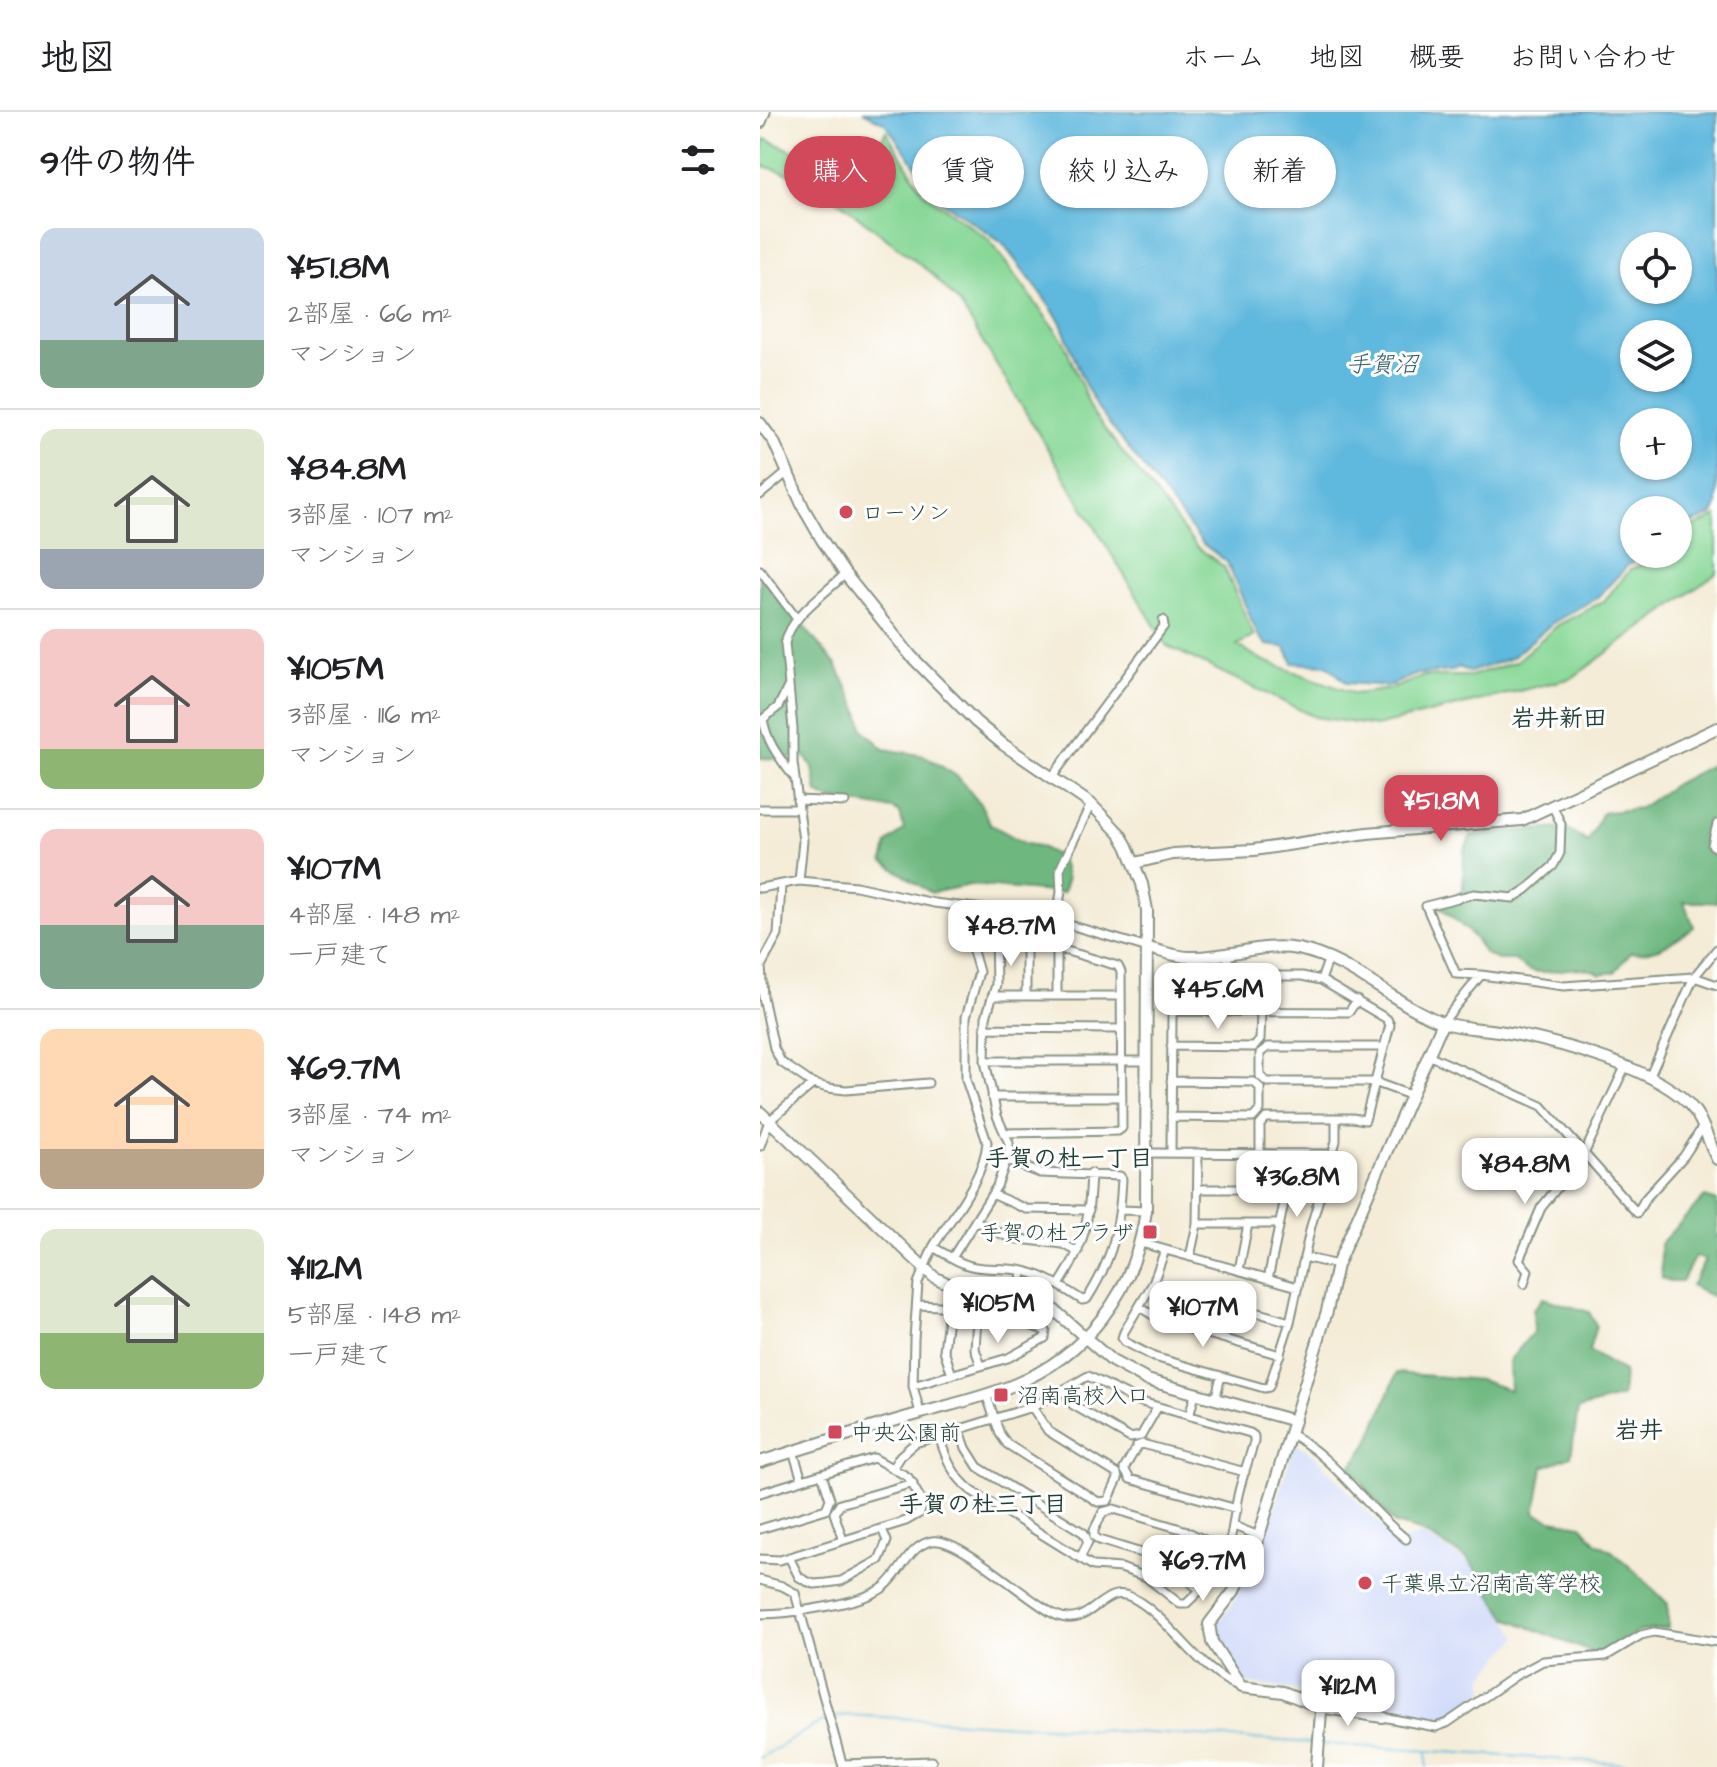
<!DOCTYPE html>
<html lang="ja">
<meta charset="utf-8">
<style>
:root{--surface:#fff;--page:#f6f6f6;--text:#202124;--muted:#757577;--line:#e0e0e0;--accent:#d1495b}
body{margin:0;font-family:"Architects Daughter","Klee One",sans-serif;background:var(--page);color:var(--text);height:100vh;display:flex;flex-direction:column;font-size:30px;white-space:nowrap}
*{box-sizing:border-box;margin:0}
p{font-size:26px;color:var(--muted)}
.icon{flex:none;width:44px;height:44px;fill:none;stroke:currentColor;stroke-width:2;stroke-linecap:round;stroke-linejoin:round}
.map{position:relative;flex:1;overflow:hidden}
.panel{display:flex;flex-direction:column;background:var(--surface);width:760px}
.panel>*{flex:none}
.banner{position:absolute;left:24px;top:24px;width:760px;height:72px;display:flex;gap:16px}
.controls{position:absolute;left:860px;top:120px;display:grid;gap:16px}
.controls a{display:grid;place-items:center;width:72px;height:72px;border-radius:50%;background:var(--surface);box-shadow:0 2px 6px #0004;font-size:40px}
.price{position:absolute;translate:-50% -68px;padding:0 18px;border-radius:16px;background:#fff;color:#222;font-size:26px;line-height:52px;filter:drop-shadow(0 2px 4px #0008)}
.price::after{content:'';position:absolute;left:50%;top:48px;width:24px;height:18px;margin-left:-12px;background:inherit;clip-path:polygon(0 0,100% 0,50% 100%)}
.price.on{background:var(--accent);color:#fff}
ul{padding:0;list-style:none}
li{display:flex;align-items:center;gap:24px;height:200px;padding:0 40px}
li+li{border-top:2px solid var(--line)}
li span{display:grid;place-items:center;flex:none;width:224px;height:160px;border-radius:16px;color:#555}
li>.icon{margin-inline-start:auto}
span .icon{width:96px;height:96px;fill:#fffc;stroke-width:1}
li b{font-size:34px}
h2{display:flex;justify-content:space-between;align-items:center;height:96px;padding:0 40px;font-size:34px}
.chip{padding:0 28px;border-radius:36px;background:var(--surface);box-shadow:0 2px 6px #0004;font-size:28px;line-height:72px}
.chip.on{background:var(--accent);color:#fff}
header{display:flex;align-items:center;gap:48px;box-sizing:border-box;height:112px;padding:0 40px;background:var(--surface);border-bottom:2px solid var(--line)}
header strong{font-size:38px}
nav{display:flex;gap:44px;margin-inline-start:auto;font-size:28px}
main{display:flex;flex:1;min-height:0}
.map>svg:first-child{display:block}
.built{fill:#d0daf9}
.green{fill:#89d898;stroke:#548a66;stroke-width:2}
.forest{fill:#6eb880;stroke:#467a5a;stroke-width:2}
.water{fill:#5fb8dd;stroke:#3f7a88;stroke-width:2;fill-rule:evenodd}
.lines{fill:none;stroke-linecap:round;stroke-linejoin:round}
.stream{stroke:#5fb8dd;stroke-width:2}
.street-casing{stroke:#8a9486;stroke-width:11}
.secondary-casing{stroke:#8a9486;stroke-width:14}
.primary-casing{stroke:#8a9486;stroke-width:15}
.street{stroke:#fff;stroke-width:7}
.secondary{stroke:#fff;stroke-width:10}
.primary{stroke:#fff;stroke-width:11}
.poi-dot{fill:#d1495b;stroke:#fff;stroke-width:3}
.labels{text-anchor:middle;stroke-width:6;stroke-linejoin:round;paint-order:stroke}
.poi-label{font-size:22px;fill:#1f3d34;stroke:#fff;text-anchor:start}
.water-label{font-size:24px;font-style:italic;fill:#326267;stroke:#fff}
.neighbourhood-label{font-size:24px;font-weight:bold;fill:#1f3d34;stroke:#fff}
</style>
<header>
<strong>地図</strong>
<nav><a>ホーム</a><a>地図</a><a>概要</a><a>お問い合わせ</a></nav>
</header>
<main>
<section class="panel">
<h2>9件の物件<svg class="icon" aria-label="filters" viewBox="0 0 24 24"><path d="M4 7h16M4 17h16"/><circle cx="9" cy="7" r="2"/><circle cx="15" cy="17" r="2"/></svg></h2>
<ul>
<li><span style="background:linear-gradient(#c9d6e8 70%,#7fa58c 0)"><svg class="icon" aria-label="home" viewBox="0 0 24 24"><path d="M3 11l9-7 9 7M6 9v11h12V9"/></svg></span><div><b>¥51.8M</b><p>2部屋 · 66 m²</p><p>マンション</p></div></li>
<li><span style="background:linear-gradient(#dfe7d0 75%,#9aa5b1 0)"><svg class="icon" aria-label="home" viewBox="0 0 24 24"><path d="M3 11l9-7 9 7M6 9v11h12V9"/></svg></span><div><b>¥84.8M</b><p>3部屋 · 107 m²</p><p>マンション</p></div></li>
<li><span style="background:linear-gradient(#f6c9c9 75%,#8fb573 0)"><svg class="icon" aria-label="home" viewBox="0 0 24 24"><path d="M3 11l9-7 9 7M6 9v11h12V9"/></svg></span><div><b>¥105M</b><p>3部屋 · 116 m²</p><p>マンション</p></div></li>
<li><span style="background:linear-gradient(#f6c9c9 60%,#7fa58c 0)"><svg class="icon" aria-label="home" viewBox="0 0 24 24"><path d="M3 11l9-7 9 7M6 9v11h12V9"/></svg></span><div><b>¥107M</b><p>4部屋 · 148 m²</p><p>一戸建て</p></div></li>
<li><span style="background:linear-gradient(#ffd9b3 75%,#b9a48a 0)"><svg class="icon" aria-label="home" viewBox="0 0 24 24"><path d="M3 11l9-7 9 7M6 9v11h12V9"/></svg></span><div><b>¥69.7M</b><p>3部屋 · 74 m²</p><p>マンション</p></div></li>
<li><span style="background:linear-gradient(#dfe7d0 65%,#8fb573 0)"><svg class="icon" aria-label="home" viewBox="0 0 24 24"><path d="M3 11l9-7 9 7M6 9v11h12V9"/></svg></span><div><b>¥112M</b><p>5部屋 · 148 m²</p><p>一戸建て</p></div></li>
</ul>
</section>
<div class="map">
<svg width="957" height="1655" viewBox="0 0 957 1655">
<rect width="100%" height="100%" fill="#fff"/>
<filter id="ink" filterUnits="userSpaceOnUse"><feTurbulence type="fractalNoise" baseFrequency=".0125" numOctaves="2"/><feDisplacementMap in="SourceGraphic" scale="16" xChannelSelector="R" yChannelSelector="G"/><feConvolveMatrix kernelMatrix="1 2 1 2 8 2 1 2 1" color-interpolation-filters="sRGB"/></filter>
<filter id="wash" filterUnits="userSpaceOnUse"><feTurbulence type="fractalNoise" baseFrequency=".006" numOctaves="4" result="noise"/><feDisplacementMap in="SourceGraphic" scale="32" xChannelSelector="R" yChannelSelector="G"/><feGaussianBlur stdDeviation="1.8" result="paint"/><feColorMatrix in="noise" values="0 0 0 0 0 0 0 0 0 0 0 0 0 0 0 0 0 1.4 0 .05"/><feComposite in="paint" operator="in"/></filter>
<g filter="url(#wash)">
<rect width="100%" height="100%" fill="#f4ecd7"/>
<path class="built" d="M 535,1331 L 555,1343 L 611,1404 L 640,1429 L 662,1423 L 717,1456 L 758,1525 L 723,1565 L 725,1579 L 691,1603 L 667,1610 L 559,1589 L 537,1578 L 485,1571 L 475,1561 L 455,1522 L 455,1513 L 470,1496 L 488,1461 L 514,1399 Z"/>
<path class="green" d="M 126,19 L 163,80 L 229,128 L 304,230 L 333,302 L 436,434 L 464,455 L 494,524 L 477,533 L 502,548 L 595,582 L 631,577 L 664,564 L 711,564 L 755,550 L 798,513 L 844,489 L 870,458 L 902,442 L 918,442 L 918,424 L 922,420 L 957,404 L 957,461 L 812,566 L 616,614 L 555,605 L 407,534 L 200,192 L 172,162 L 51,68 L 0,53 L 5,27 L 99,67 Z"/>
<path class="forest" d="M 0,456 L 3,466 L 76,553 L 98,597 L 104,618 L 124,637 L 165,644 L 198,665 L 221,693 L 230,712 L 266,732 L 279,734 L 301,746 L 307,768 L 303,781 L 210,773 L 171,781 L 123,749 L 128,731 L 144,718 L 140,701 L 133,697 L 69,687 L 57,681 L 53,656 L 44,643 L 26,647 L 0,646 Z
M 957,650 L 957,790 L 924,790 L 934,815 C 914,829 895,843 871,840 L 855,860 L 840,862 C 813,844 778,876 755,848 L 738,848 L 724,841 C 716,823 697,810 682,796 L 703,778 L 704,739 L 711,724 L 746,719 L 806,716 L 828,730 L 842,701 L 880,696 L 915,672 Z
M 945,1085 L 957,1089 L 957,1187 L 931,1174 L 945,1148 L 935,1144 L 922,1169 L 910,1169 L 902,1166 L 900,1132 Z
M 783,1186 L 829,1200 L 836,1213 L 829,1239 L 864,1260 L 862,1285 L 818,1297 L 811,1344 L 783,1355 L 775,1401 L 792,1408 L 821,1413 L 837,1431 L 852,1439 L 879,1463 L 908,1492 L 908,1516 L 878,1520 L 844,1542 L 835,1542 L 747,1506 L 709,1448 L 660,1419 L 635,1412 L 590,1356 L 609,1330 L 637,1261 L 720,1268 L 750,1278 L 749,1249 L 774,1219 L 773,1198 Z"/>
<path class="water" d="M 103,0 L 957,0 L 957,394 L 952,403 L 918,417 L 918,398 L 874,398 L 874,442 L 891,442 L 868,453 L 838,485 L 794,510 L 751,546 L 710,560 L 699,555 L 693,559 L 657,562 L 629,574 L 587,571 L 567,553 L 533,551 L 525,535 L 507,533 L 498,523 L 467,450 L 443,432 L 340,300 L 325,272 L 300,209 L 279,179 L 242,131 L 173,83 L 163,64 L 125,11 ZM 874,134 L 918,134 L 918,178 L 874,178 ZM 874,222 L 918,222 L 918,266 L 874,266 ZM 874,310 L 918,310 L 918,354 L 874,354 Z"/>
<g class="lines">
<path class="stream" d="M 561,1632 L 918,1655
M 0,1646 L 64,1608 L 88,1603 L 555,1631
M 667,1655 L 667,1640"/>
</g>
</g>
<g filter="url(#ink)">
<g class="lines">
<defs>
<path id="street" d="M 0,383 L 29,359
M 0,458 L 37,507
M 28,575 L 18,595 L 3,607 C 7,631 19,645 33,664
M 292,665 L 404,514 L 403,508
M 37,688 L 85,690
M 0,697 L 38,697
M 957,712 L 952,733 L 957,736
M 39,769 L 43,729 L 33,651 L 33,617 L 25,531 C 31,503 65,482 85,462
M 21,774 L 18,823 L 1,854 L 3,885 L 14,936 L 21,950 L 53,972 L 68,976 L 86,978 L 168,971
M 0,776 L 39,769 L 96,774 L 174,791 L 257,801 L 296,809 L 388,836
M 296,809 L 301,780 L 300,757 L 331,692
M 211,820 L 266,827 L 358,854 L 361,860 L 362,1016 L 358,1019 L 245,1021
M 721,863 L 804,874 L 934,865 L 957,873
M 468,864 L 542,864 L 561,868 L 627,907 L 630,913 L 605,1008 L 592,1006 L 506,1006 L 500,1013 L 500,1041
M 561,868 L 569,846
M 232,884 L 361,884
M 266,884 L 266,827
M 297,884 L 297,836
M 468,900 L 468,840
M 683,910 L 721,863 L 696,862 L 666,794 L 714,782 L 753,786 L 767,777 L 793,754 L 800,741 L 801,712 L 793,695
M 225,916 L 361,917
M 411,934 L 494,935 L 500,928 L 501,900
M 624,935 L 508,935 L 500,941 L 500,964 L 507,970 L 614,970 L 650,983
M 668,943 L 782,994 L 877,1101 L 885,1087 L 924,1044 L 942,1016
M 225,949 L 387,949
M 889,966 L 934,865 L 957,837
M 411,969 L 494,970 L 500,976 L 500,998 L 493,1006 L 411,1005
M 232,985 L 362,985
M 0,1034 L 9,1009 L 53,972
M 387,1041 L 572,1042
M 411,1041 L 412,904 L 415,899 L 589,900 L 597,888
M 438,1077 L 561,1077
M 232,1082 L 266,1097 L 329,1098
M 361,1098 L 386,1099
M 215,1109 L 250,1126 L 303,1132 L 318,1140
M 437,1112 L 519,1112
M 381,1131 L 538,1175
M 173,1135 C 192,1104 224,1067 227,1030 L 206,968 L 206,905 L 219,860 L 211,832 L 212,796
M 405,1138 L 393,1171 L 364,1220 L 362,1226 L 365,1230 L 394,1245 L 504,1276 L 509,1275 L 530,1210 L 551,1114 L 576,1029 L 576,1006
M 430,1145 L 437,1112 L 438,1041
M 544,1145 L 577,1153
M 192,1146 C 218,1161 231,1154 259,1158 C 283,1162 302,1175 322,1188 L 327,1187 C 353,1146 360,1115 362,1067 L 360,1064 L 280,1061 L 246,1048
M 479,1158 L 488,1112
M 508,1167 L 527,1077
M 393,1171 L 530,1210
M 764,1172 L 768,1159 L 759,1148 L 781,1096 L 824,1042 L 865,955
M 299,1173 C 326,1132 329,1109 331,1061
M 259,1185 L 262,1159
M 381,1196 L 403,1209 L 520,1243
M 189,1198 L 184,1238 L 192,1263
M 217,1206 L 215,1237 L 221,1254
M 270,1212 L 277,1190
M 153,1274 L 248,1246 L 285,1226 L 286,1219 L 256,1208 L 217,1206 L 180,1194 L 157,1193
M 304,1279 L 313,1293 L 370,1326 L 381,1324 L 397,1296
M 226,1282 L 240,1322 L 247,1332 L 338,1390 L 348,1389 L 358,1367 L 357,1362 L 288,1319 L 272,1295
M 455,1288 L 461,1264
M 160,1301 L 153,1274 L 154,1227 L 158,1171 L 173,1135 L 192,1146 L 237,1074 L 249,1041 L 249,1031 L 237,1004 L 225,949 L 226,905 L 236,873 L 235,821
M 429,1304 L 435,1283
M 200,1318 L 206,1336 L 218,1355 L 324,1421 L 328,1430 L 320,1446
M 531,1322 C 577,1348 604,1394 646,1427
M 33,1339 L 42,1368
M 133,1355 L 140,1344 L 155,1331 L 272,1295 L 328,1264 L 378,1289 L 490,1321 L 494,1324 L 494,1330 C 489,1347 483,1363 479,1379 C 472,1408 474,1434 457,1459 C 449,1471 436,1482 426,1492 L 420,1492 L 386,1465 L 361,1456 L 333,1454 L 212,1379 C 193,1364 186,1347 179,1324
M 0,1381 L 114,1346 L 148,1365 L 163,1391 L 160,1401 L 146,1409 L 20,1448 L 0,1447
M 477,1397 L 370,1367 L 364,1357 L 377,1334 L 382,1332 L 485,1360
M 474,1414 L 499,1424
M 0,1417 L 66,1397 L 70,1387 L 62,1362
M 83,1428 L 74,1401 L 80,1392 L 153,1371
M 29,1445 L 39,1465 L 46,1469 L 54,1472 L 67,1471 L 81,1469 L 119,1448 L 127,1429 L 122,1417
M 0,1468 L 22,1474 L 35,1481 L 83,1655
M 440,1478 L 398,1446 L 339,1428 L 334,1424 L 334,1418 L 343,1400 L 354,1397 L 424,1418 L 467,1439
M 0,1502 C 28,1502 103,1492 124,1475 C 141,1462 149,1433 172,1429 C 199,1424 267,1489 296,1503 C 331,1519 342,1469 373,1486 C 412,1507 439,1561 481,1575
M 622,1605 L 676,1615 L 687,1611 L 755,1564 L 783,1549 L 846,1544 L 881,1523 L 894,1520 L 957,1530
M 83,1652 L 172,1649"/>
<path id="secondary" d="M 0,311 L 14,330 L 44,397 L 62,428 L 85,462 L 151,544 L 216,610 L 244,633 L 331,692 L 360,722 L 367,734 L 382,772 L 387,798 L 386,1099 C 375,1180 327,1243 251,1274 C 221,1286 189,1293 158,1302 C 105,1317 53,1333 0,1350
M 375,751 L 413,742 L 494,738 L 607,721 L 762,708 L 957,616
M 388,836 C 401,839 416,845 429,845 C 466,847 501,830 538,837 C 592,848 629,889 679,909 C 699,917 723,916 744,920 C 794,929 903,957 934,998 C 944,1011 949,1032 957,1047
M 0,1000 L 174,1165 L 206,1180 L 259,1185 L 292,1196 L 352,1249 L 387,1268 L 535,1309
M 560,1595 L 622,1605
M 557,1655 L 561,1599 L 560,1595 L 523,1580 L 481,1575 L 452,1530 L 449,1512 L 474,1479 L 499,1424 L 567,1199 L 577,1153 L 683,910"/>
<path id="primary" d="M 0,10 L 4,0"/>
</defs>
<use href="#street" class="street-casing"/>
<use href="#secondary" class="secondary-casing"/>
<use href="#primary" class="primary-casing"/>
<use href="#street" class="street"/>
<use href="#secondary" class="secondary"/>
<use href="#primary" class="primary"/>
</g>
</g>
<g class="poi-dot">
<circle cx="86" cy="400" r="8"/>
<rect x="382" y="1112" width="16" height="16" rx="4"/>
<rect x="233" y="1275" width="16" height="16" rx="4"/>
<rect x="67" y="1312" width="16" height="16" rx="4"/>
<circle cx="605" cy="1471" r="8"/>
</g>
<g class="labels">
<g class="poi-label">
<text x="102" y="408">ローソン</text>
<text x="374" y="1128" text-anchor="end">手賀の杜プラザ</text>
<text x="257" y="1291">沼南高校入口</text>
<text x="91" y="1328">中央公園前</text>
<text x="621" y="1479">千葉県立沼南高等学校</text>
</g>
<g class="water-label">
<text x="622" y="260">手賀沼</text>
</g>
<g class="neighbourhood-label">
<text x="799" y="614">岩井新田</text>
<text x="309" y="1054">手賀の杜一丁目</text>
<text x="879" y="1326">岩井</text>
<text x="223" y="1400">手賀の杜三丁目</text>
</g>
</g>
</svg>
<div class="controls">
<a><svg class="icon" aria-label="locate" viewBox="0 0 24 24"><circle cx="12" cy="12" r="6"/><path d="M12 2v4M12 18v4M2 12h4M18 12h4"/></svg></a>
<a><svg class="icon" aria-label="layers" viewBox="0 0 24 24"><path d="M12 4l9 5-9 5-9-5zM3 14l9 5 9-5"/></svg></a>
<a>+</a>
<a>−</a>
</div>
<b class="price on" style="left:681px;top:731px">¥51.8M</b>
<b class="price" style="left:251px;top:856px">¥48.7M</b>
<b class="price" style="left:458px;top:919px">¥45.6M</b>
<b class="price" style="left:765px;top:1094px">¥84.8M</b>
<b class="price" style="left:537px;top:1107px">¥36.8M</b>
<b class="price" style="left:238px;top:1233px">¥105M</b>
<b class="price" style="left:443px;top:1237px">¥107M</b>
<b class="price" style="left:443px;top:1491px">¥69.7M</b>
<b class="price" style="left:588px;top:1616px">¥112M</b>
<div class="banner">
<a class="chip on">購入</a>
<a class="chip">賃貸</a>
<a class="chip">絞り込み</a>
<a class="chip">新着</a>
</div>
</div>
</main>
